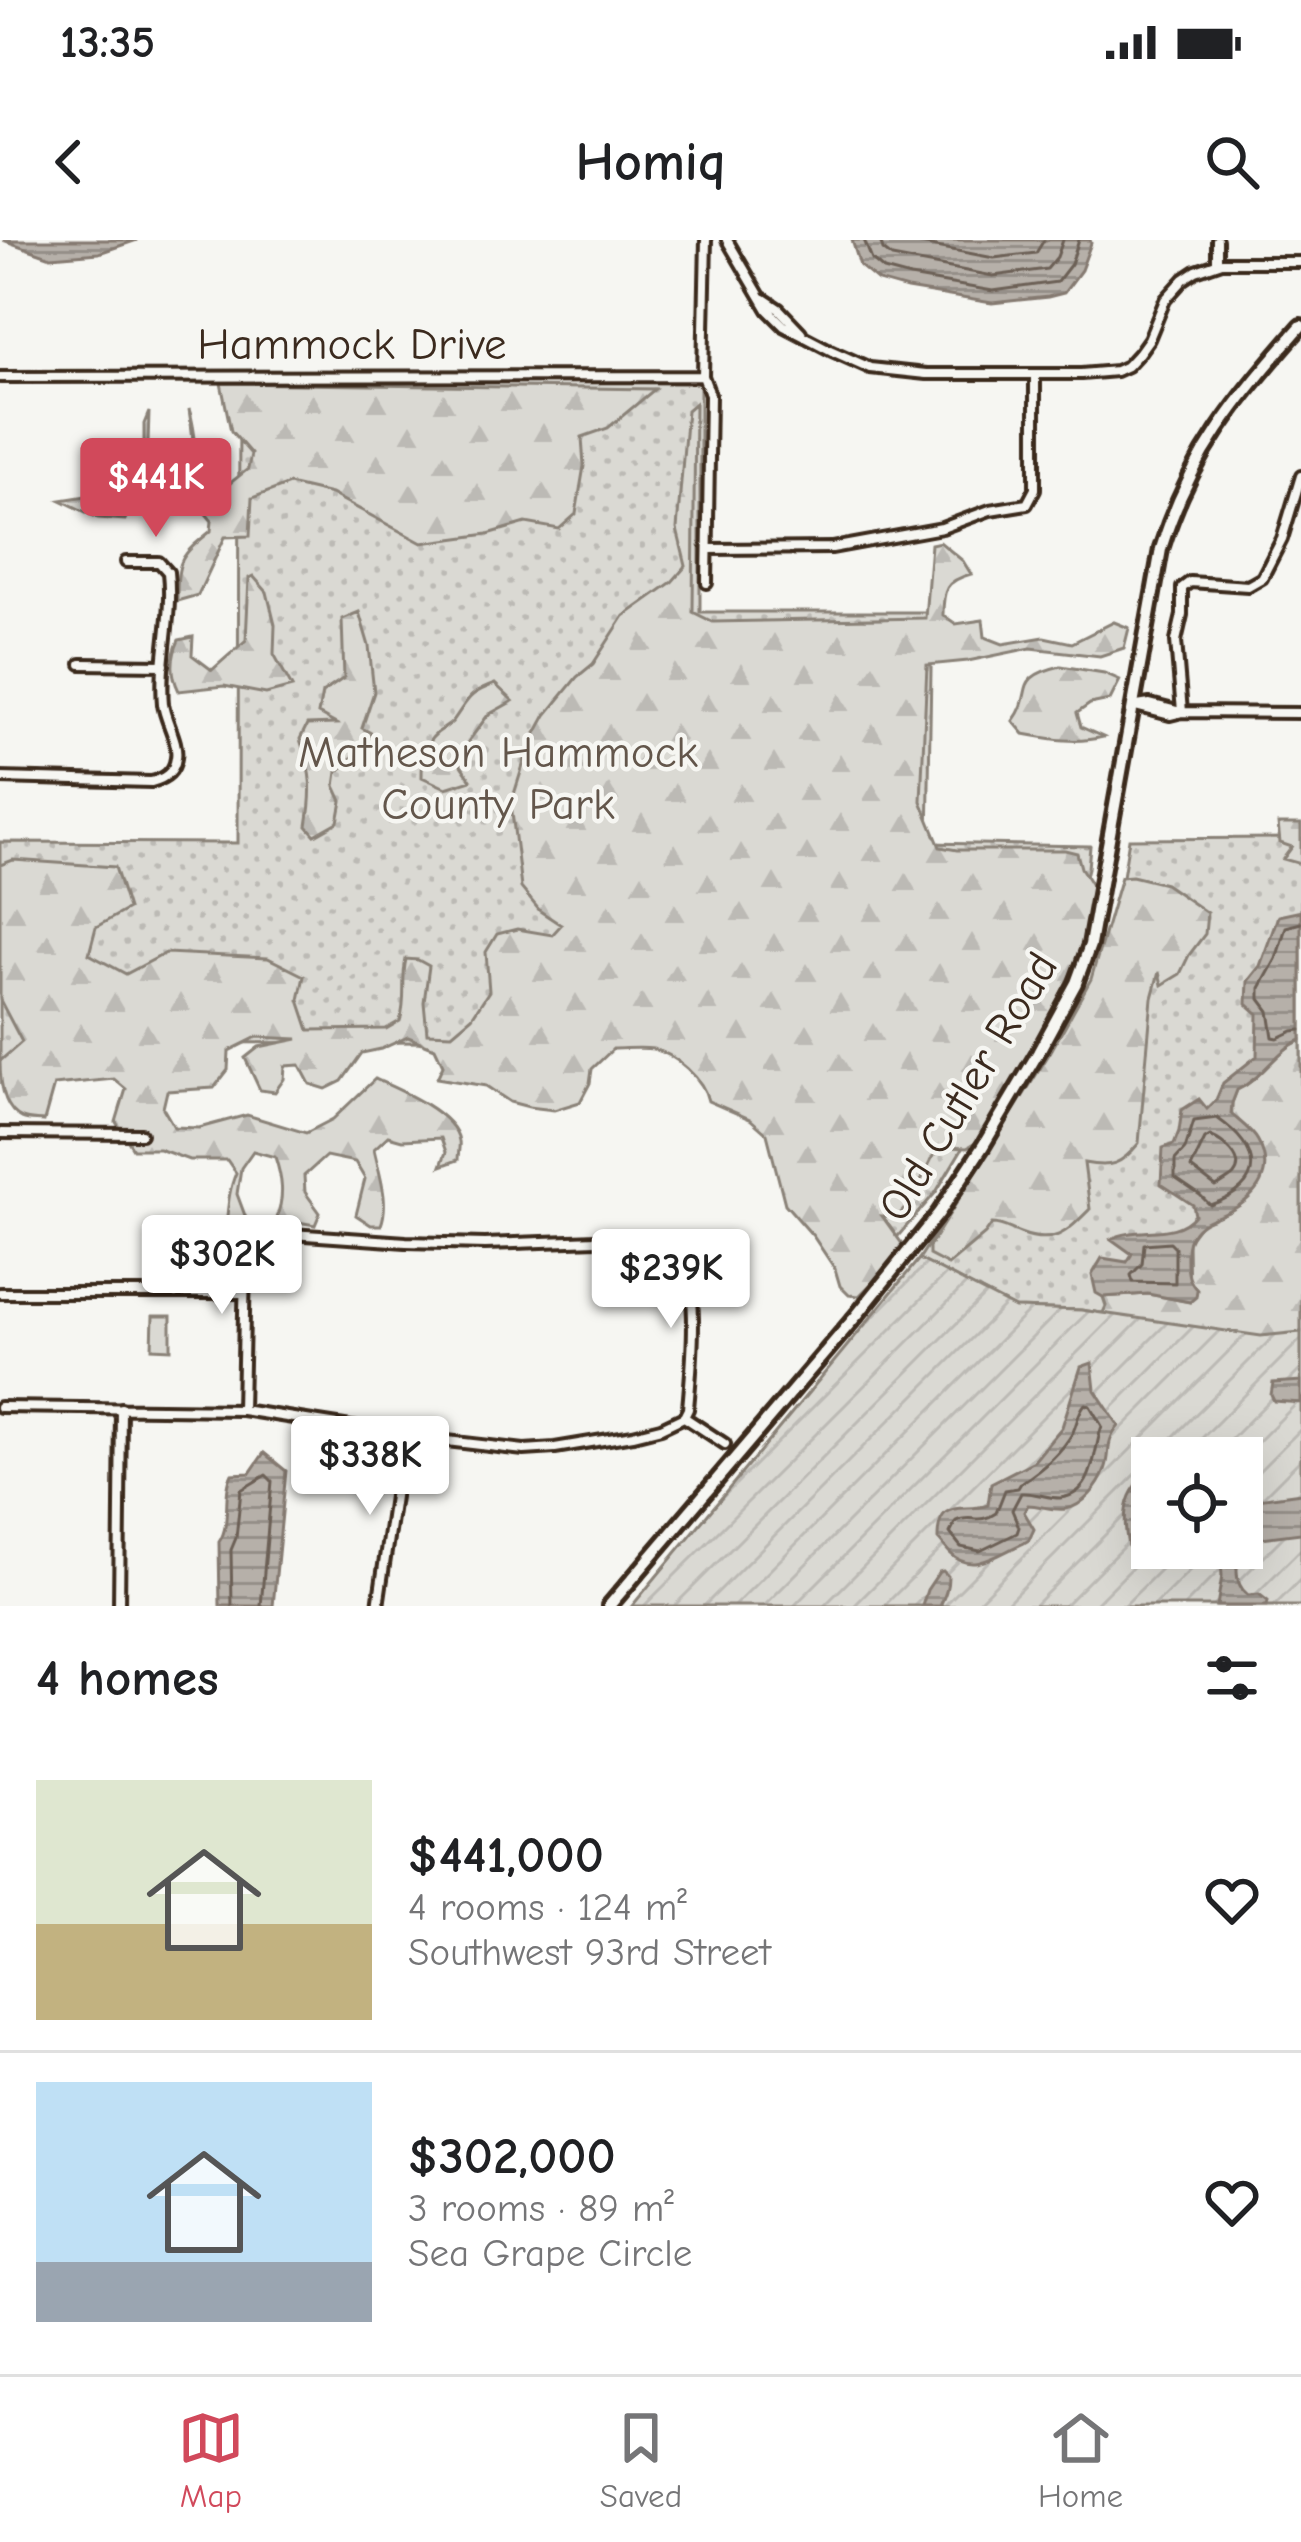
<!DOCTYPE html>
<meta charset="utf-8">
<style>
:root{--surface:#fff;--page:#f6f6f6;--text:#202124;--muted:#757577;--line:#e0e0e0;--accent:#d1495b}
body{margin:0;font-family:"Comic Neue",sans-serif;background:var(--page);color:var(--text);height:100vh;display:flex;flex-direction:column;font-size:45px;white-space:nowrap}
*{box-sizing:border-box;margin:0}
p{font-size:39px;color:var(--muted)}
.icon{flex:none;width:66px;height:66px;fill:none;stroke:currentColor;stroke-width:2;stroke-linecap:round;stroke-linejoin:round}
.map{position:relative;height:1366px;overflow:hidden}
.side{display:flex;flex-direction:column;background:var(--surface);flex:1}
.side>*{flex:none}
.fabs{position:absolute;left:1131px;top:1197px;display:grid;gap:24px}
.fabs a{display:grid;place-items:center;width:132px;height:132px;border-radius:0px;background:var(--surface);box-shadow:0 12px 48px #0002;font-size:60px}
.price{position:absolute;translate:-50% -102px;padding:0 27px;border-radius:12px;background:#fff;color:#222;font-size:39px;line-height:78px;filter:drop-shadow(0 3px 6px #0008)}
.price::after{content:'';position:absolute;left:50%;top:72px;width:36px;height:27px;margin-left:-18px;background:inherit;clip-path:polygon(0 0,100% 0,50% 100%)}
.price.on{background:var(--accent);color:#fff}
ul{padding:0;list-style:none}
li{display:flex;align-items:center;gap:36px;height:300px;padding:0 36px}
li+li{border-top:3px solid var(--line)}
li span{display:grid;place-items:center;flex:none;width:336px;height:240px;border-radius:0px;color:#555}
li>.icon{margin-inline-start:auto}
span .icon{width:144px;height:144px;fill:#fffc;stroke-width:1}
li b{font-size:51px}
h2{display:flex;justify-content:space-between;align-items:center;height:144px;padding:0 36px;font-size:51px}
.status{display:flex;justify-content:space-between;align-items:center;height:84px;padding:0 60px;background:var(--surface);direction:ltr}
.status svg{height:33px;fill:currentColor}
header{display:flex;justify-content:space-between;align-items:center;height:156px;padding:0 36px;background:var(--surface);font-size:54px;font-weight:700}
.tabs{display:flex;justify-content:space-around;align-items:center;height:168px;border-top:3px solid var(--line);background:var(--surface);font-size:33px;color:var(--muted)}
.tabs a{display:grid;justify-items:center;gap:6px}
.tabs .on{color:var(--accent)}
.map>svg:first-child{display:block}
.grass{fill:url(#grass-dots);stroke:#8a8278;stroke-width:3}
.forest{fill:url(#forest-firs);stroke:#8a8278;stroke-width:3}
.garden{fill:url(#garden-furrows);stroke:#8a8278;stroke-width:3;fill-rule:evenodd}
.pitch{fill:#dad9d3;stroke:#8a8278;stroke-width:3}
.water{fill:url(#water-rules);stroke:#857a71;stroke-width:3}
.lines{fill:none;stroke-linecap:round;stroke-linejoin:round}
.shore{stroke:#6c6056;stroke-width:3}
.minor-casing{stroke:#3b2a1e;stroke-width:16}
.secondary-casing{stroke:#3b2a1e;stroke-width:20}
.minor{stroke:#f6f6f2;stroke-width:8}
.secondary{stroke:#f6f6f2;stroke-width:10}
.labels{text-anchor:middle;stroke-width:9;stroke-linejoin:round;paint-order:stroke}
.street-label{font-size:45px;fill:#3b2a1e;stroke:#f6f6f2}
.park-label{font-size:45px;fill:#63564b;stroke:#f6f6f2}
</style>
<div class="status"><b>13:35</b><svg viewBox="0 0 49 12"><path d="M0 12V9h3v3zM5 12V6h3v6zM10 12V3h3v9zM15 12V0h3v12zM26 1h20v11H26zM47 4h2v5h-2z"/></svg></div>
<header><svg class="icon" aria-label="back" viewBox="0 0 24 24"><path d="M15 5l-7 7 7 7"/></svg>Homiq<svg class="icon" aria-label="search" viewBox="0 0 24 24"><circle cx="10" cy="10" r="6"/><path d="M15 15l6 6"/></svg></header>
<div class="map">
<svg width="1301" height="1366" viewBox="0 0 1301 1366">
<defs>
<pattern id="grass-dots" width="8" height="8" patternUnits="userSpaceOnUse" patternTransform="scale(3)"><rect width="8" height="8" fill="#dad9d3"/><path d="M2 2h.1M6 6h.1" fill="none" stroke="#bcbab5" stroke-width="1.8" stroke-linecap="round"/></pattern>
<pattern id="forest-firs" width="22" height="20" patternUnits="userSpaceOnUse" patternTransform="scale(3)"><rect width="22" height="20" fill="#dad9d3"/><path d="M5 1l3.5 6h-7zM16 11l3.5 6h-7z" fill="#bcbab5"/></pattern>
<pattern id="garden-furrows" width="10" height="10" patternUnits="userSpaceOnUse" patternTransform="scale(3)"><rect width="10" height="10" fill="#dad9d3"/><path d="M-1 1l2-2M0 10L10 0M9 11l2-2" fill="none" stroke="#bcbab5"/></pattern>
<pattern id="water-rules" width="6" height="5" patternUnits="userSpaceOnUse" patternTransform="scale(3)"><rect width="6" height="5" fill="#b6b0a9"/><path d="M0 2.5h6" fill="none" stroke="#958f89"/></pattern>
</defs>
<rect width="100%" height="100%" fill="#f6f6f2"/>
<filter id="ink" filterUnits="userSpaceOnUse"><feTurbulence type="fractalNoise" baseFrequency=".00833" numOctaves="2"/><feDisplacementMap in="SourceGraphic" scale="24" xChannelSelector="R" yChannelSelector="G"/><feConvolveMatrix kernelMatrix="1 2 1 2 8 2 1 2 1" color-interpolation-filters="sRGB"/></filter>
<g filter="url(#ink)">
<path class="grass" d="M 239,139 L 700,143 L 700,372 L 932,372 L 928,603 L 1090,606 L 1088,628 L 1075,679 L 996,852 L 936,952 L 855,1046 L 769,801 L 171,803 L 0,834 L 0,602 L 238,603 Z
M 1301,598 L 1301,1092 L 1262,1096 L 1081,1070 L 1014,1068 L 919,1019 L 1078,775 L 1102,724 L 1121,649 L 1129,599 Z"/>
<path class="forest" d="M 221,143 L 655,149 L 608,188 L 582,197 L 584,226 L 576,274 L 559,289 L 526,283 L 488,294 L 422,303 L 331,254 L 289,244 L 252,258 L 250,296 L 225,297 L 198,355 L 177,361 C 177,319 180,316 211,291 L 212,281 L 192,257 L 157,259 L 136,254 L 125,280 L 98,278 L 61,260 L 124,250 L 144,214 L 144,184 L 149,172 L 147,236 L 169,248 C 200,222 194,207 189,169 C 198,195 195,223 201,249 L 219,252 L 248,229 L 251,214 L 231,191 Z
M 695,163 L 693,372 L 713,382 L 925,378 L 931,304 L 940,302 L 963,321 L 971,334 C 945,341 943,350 943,375 L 956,384 L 983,380 L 985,397 L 1003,404 L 1044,397 L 1072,403 L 1114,382 L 1129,388 L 1124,408 L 1100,416 L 1031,408 L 968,421 L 927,425 L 921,561 L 940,607 L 957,610 L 1065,610 L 1077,613 L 1081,628 L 1095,650 L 1083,709 L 1029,817 L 979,901 L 967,908 L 948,907 L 933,916 L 910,963 L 897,977 L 882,976 L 903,1005 L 901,1014 L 859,1056 L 849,1055 L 840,1046 L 835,1029 L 813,996 L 785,964 L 767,894 L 750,879 L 708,861 C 704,839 675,814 653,809 C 641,807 625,809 613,809 L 592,829 L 590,843 L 580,862 L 554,870 L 529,867 L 510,862 L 486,846 L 437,838 L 443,825 L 435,808 L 408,797 L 381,809 L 362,813 L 342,841 L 326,849 L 310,844 L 300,825 L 285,826 L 284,839 L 275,852 L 260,850 L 245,818 L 259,807 L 298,799 L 257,797 L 229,811 L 228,830 L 214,848 L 167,851 L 163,868 L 174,887 L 199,888 L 247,875 L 306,893 L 333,879 L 375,839 C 398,849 455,873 459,901 C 460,907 458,913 458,920 L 441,926 L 446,912 L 441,898 L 402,900 L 388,896 L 374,909 C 379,933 390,962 381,985 L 371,985 L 356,975 L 365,939 L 355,922 L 326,916 L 304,936 L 305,952 L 320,973 L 315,985 L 276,978 C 285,957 282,938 275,917 L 253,911 L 241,928 L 237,954 L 250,989 L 248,998 L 234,1016 L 231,1040 L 224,1048 L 209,1045 L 200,1036 L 202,1023 L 219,1017 C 230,990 224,960 236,933 L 227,920 L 189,920 L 159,909 L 133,909 L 116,882 L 126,849 L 114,839 L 54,845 L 44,881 C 36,880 29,881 22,878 C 2,869 0,839 0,821 L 22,802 L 0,760 L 0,625 L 13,620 L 115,627 L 128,669 L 96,687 L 89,714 L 126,734 L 166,713 L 268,718 L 304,736 L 299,760 L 309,790 L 386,789 L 400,781 C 407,760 401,741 406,719 L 418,720 L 429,726 L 424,762 L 427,793 L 452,794 L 472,777 L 489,751 L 486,712 L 497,694 L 517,689 L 552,695 L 561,685 L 540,671 L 521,648 L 511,564 L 529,506 L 546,475 L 577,437 L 593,424 L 624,376 L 672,342 L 686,326 L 677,289 L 687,170 Z
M 253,336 L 267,352 L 275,385 L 274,414 L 292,447 L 266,454 L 224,446 L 179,451 C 170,433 171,417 179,400 L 193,397 L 192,415 L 212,430 L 246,400 L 249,338 Z
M 359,372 L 369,406 L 374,452 L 362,488 L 371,493 L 369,501 L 337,532 L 335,546 L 342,561 L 338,582 L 315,595 L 307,586 C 313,550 312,534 300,499 L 307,485 L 336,484 L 318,474 L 322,453 L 344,438 L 342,379 Z
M 1061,426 L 1104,433 L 1120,440 L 1110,460 L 1090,464 L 1077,473 L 1081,487 L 1103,497 C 1076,504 1051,499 1024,494 L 1013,481 C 1036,451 1010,438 1061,426 Z
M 495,444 L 513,461 L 488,475 L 456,518 L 471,540 L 446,548 L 422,537 C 422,518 422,506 437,493 C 441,490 450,485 453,481 C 469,459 467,454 495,444 Z
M 1278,584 L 1301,584 L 1301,624 L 1283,619 L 1292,607 L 1280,603 Z
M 1132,636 L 1165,644 L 1207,673 L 1205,694 L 1189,715 L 1180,734 L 1162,745 L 1159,732 L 1152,758 L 1139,903 C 1121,925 1111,928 1084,923 L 1090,969 C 1067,992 1054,1006 1020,993 C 1009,989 1003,984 992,984 L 985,994 L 948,1025 L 929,1015 L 929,1007 L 1051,811 L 1091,739 L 1121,637 Z
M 1301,800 L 1301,1177 L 1242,1218 L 1099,1082 L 1106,1066 L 1103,1057 L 1148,1054 L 1189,1062 L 1188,1000 L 1201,983 L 1230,971 L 1232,863 L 1237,850 C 1263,838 1276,810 1301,800 Z"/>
<path class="garden" d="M 919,1019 L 1015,1068 L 1081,1070 L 1261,1096 L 1301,1092 L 1301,1366 L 632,1366 ZM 1152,1218 L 1242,1218 L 1242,1308 L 1152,1308 Z"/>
<path class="pitch" d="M 153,1076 L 171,1076 L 171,1109 L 152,1108 Z"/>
<path class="water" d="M 3,0 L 137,0 L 99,13 L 51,17 Z
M 852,0 L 1090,0 L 1091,3 L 1081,30 L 1064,53 L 1048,57 L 992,63 L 907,49 L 878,41 L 860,26 Z
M 1301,671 L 1301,800 C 1276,810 1263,838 1237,850 L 1232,863 L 1231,874 C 1240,882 1253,891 1258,901 C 1275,932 1258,956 1230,971 C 1215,979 1200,980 1191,996 C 1186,1005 1187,1014 1187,1024 C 1188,1036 1189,1041 1197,1050 L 1196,1057 L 1190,1062 L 1148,1054 L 1103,1057 L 1096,1053 L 1092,1035 L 1102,1018 L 1127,1022 L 1132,1014 L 1111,999 C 1138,985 1175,1000 1195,975 L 1193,965 L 1161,944 L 1163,908 L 1174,904 L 1179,891 L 1182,870 L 1199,859 L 1207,869 L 1216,860 L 1223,843 L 1257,816 L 1258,774 L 1247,764 L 1248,741 L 1260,726 L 1278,676 Z
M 1092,1123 L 1095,1150 L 1119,1186 C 1104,1203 1112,1211 1105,1230 C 1099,1247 1083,1266 1066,1269 C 1052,1271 1040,1265 1028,1265 L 1024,1272 L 1034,1289 L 1029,1300 L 1024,1303 C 1001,1312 973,1336 951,1314 C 946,1309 943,1304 938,1299 C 938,1255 965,1274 988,1265 L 991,1243 L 1034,1221 L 1062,1187 L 1081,1127 Z
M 1301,1141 L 1301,1163 L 1274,1161 L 1271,1155 L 1273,1143 Z
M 264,1213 L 286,1231 L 273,1366 L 220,1366 L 219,1302 C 232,1283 222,1254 232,1234 L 250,1233 Z
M 1152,1225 L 1152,1303 L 1139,1313 L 1128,1306 C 1125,1289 1123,1272 1130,1256 C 1135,1245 1141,1242 1144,1230 Z
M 1301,1253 L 1301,1293 L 1246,1300 L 1242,1304 L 1242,1261 Z
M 1220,1308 L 1241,1308 C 1236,1324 1233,1344 1248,1355 L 1259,1354 L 1268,1361 L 1267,1366 L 1217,1366 L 1222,1336 Z
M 943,1331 L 948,1336 C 948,1349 945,1355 940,1366 L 922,1366 L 927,1350 L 939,1332 Z"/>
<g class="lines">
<path class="shore" d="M 864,0 L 872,20 L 884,30 L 910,37 L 993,51 L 1057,42 L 1071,24 L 1079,0
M 880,0 L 883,10 L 892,17 L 993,36 L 1047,29 L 1057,17 L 1063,0
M 900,0 L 994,18 L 1036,13 L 1044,0
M 1301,683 L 1286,687 L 1276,719 L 1260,748 L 1260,759 L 1269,771 L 1273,797 L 1278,798 L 1293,791 L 1301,790
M 1217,878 C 1261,909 1268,945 1210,965 L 1200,955 L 1175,938 L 1175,920 L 1185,909 L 1194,881 Z
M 1210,896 C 1222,901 1247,919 1234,935 C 1233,937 1218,946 1216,947 L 1191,928 L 1205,899 Z
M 1170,1002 L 1175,1007 L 1175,1043 L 1133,1042 L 1131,1035 L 1142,1024 L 1144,1004 Z
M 1085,1164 L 1090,1166 L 1102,1186 C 1093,1209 1096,1255 1060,1258 C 1047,1258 1034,1252 1021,1253 L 1012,1270 L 1019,1287 L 1017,1293 L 980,1311 L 961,1307 L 950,1293 L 956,1281 C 971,1274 979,1285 996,1273 L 1005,1250 L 1018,1248 L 1021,1243 C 1041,1230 1061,1214 1073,1192 C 1078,1181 1078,1172 1085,1164 Z
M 232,1366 L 231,1310 L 236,1298 L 241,1250 L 266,1235 L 272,1241 L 261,1366"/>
<defs>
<path id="minor" d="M 706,0 L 703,136 L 710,155 L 707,343
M 727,0 L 768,70 L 784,86 L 832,111 L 870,128 L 926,134 L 1081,134 L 1116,131 L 1127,126 L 1139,113 L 1149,99 L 1165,60 L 1184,39 L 1196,31 L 1222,22 L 1301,22
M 1217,23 L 1217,0
M 764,59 L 779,69 L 801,92
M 0,137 L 703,136
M 708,309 L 832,308 L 942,288 L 990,270 L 1027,264 L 1035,249 L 1035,134
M 81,424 L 164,425
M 1135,466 L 1170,475 L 1182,472 L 1301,473
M 1137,466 L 1150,464 L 1181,472
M 1182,472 L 1176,401 L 1182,375 L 1182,348 L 1190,342 L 1248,346 L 1262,338 L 1282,299 L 1301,236
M 0,538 L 151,542 C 164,539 174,533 176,518 C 179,501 165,481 163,464 C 159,420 173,377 168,332 L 159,322 L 126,322
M 0,893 L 141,894
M 0,1053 L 244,1053
M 0,1167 L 242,1170 L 421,1198 L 524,1210 L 555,1208 L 633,1195 L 661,1188 L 684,1177
M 242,1170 L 245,1025 C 248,1004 257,996 277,993 L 406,1002 L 485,1004 L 651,998 C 661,999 670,999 677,1008 C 702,1038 691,1131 688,1169 L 684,1177
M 684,1177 L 725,1204
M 119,1366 L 121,1168
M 378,1366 L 403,1195"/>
<path id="secondary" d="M 609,1366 L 857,1075 L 939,973 L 983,906 L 1038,813 L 1076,743 L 1090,705 L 1161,309 C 1190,215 1238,158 1301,86"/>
</defs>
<use href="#minor" class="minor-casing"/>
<use href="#secondary" class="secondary-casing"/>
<use href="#minor" class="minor"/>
<use href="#secondary" class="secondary"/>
</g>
</g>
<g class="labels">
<g class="street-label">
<text x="352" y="119">Hammock Drive</text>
<text transform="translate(967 846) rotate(-59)" y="16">Old Cutler Road</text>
</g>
<g class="park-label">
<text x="498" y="527">Matheson Hammock<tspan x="498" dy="52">County Park</tspan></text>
</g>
</g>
</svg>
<div class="fabs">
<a><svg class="icon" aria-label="locate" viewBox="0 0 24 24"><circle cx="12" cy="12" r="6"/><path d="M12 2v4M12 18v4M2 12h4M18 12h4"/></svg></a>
</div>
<b class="price on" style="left:156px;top:300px">$441K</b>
<b class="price" style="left:222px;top:1077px">$302K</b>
<b class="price" style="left:671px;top:1091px">$239K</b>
<b class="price" style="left:370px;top:1278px">$338K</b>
</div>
<section class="side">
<h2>4 homes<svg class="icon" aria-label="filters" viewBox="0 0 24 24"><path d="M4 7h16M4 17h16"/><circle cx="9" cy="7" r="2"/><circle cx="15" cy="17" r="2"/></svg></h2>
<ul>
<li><span style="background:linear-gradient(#dfe7d0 60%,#c2b280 0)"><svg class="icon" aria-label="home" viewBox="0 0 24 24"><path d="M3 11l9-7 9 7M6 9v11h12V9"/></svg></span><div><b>$441,000</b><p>4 rooms · 124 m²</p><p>Southwest 93rd Street</p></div><svg class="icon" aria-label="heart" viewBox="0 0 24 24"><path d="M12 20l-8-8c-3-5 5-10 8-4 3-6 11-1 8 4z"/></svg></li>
<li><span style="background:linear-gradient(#bfe0f5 75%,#9aa5b1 0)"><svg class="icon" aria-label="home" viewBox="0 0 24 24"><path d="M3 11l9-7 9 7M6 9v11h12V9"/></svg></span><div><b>$302,000</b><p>3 rooms · 89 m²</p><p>Sea Grape Circle</p></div><svg class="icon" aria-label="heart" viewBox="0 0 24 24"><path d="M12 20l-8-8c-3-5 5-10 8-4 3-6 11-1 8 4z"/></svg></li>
</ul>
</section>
<nav class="tabs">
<a class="on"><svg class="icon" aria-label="map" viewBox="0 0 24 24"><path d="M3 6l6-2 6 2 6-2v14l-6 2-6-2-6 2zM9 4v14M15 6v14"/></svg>Map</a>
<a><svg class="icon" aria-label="saved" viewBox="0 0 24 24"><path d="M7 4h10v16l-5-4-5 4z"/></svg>Saved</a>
<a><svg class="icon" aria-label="home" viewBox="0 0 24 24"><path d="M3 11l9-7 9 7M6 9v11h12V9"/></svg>Home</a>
</nav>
